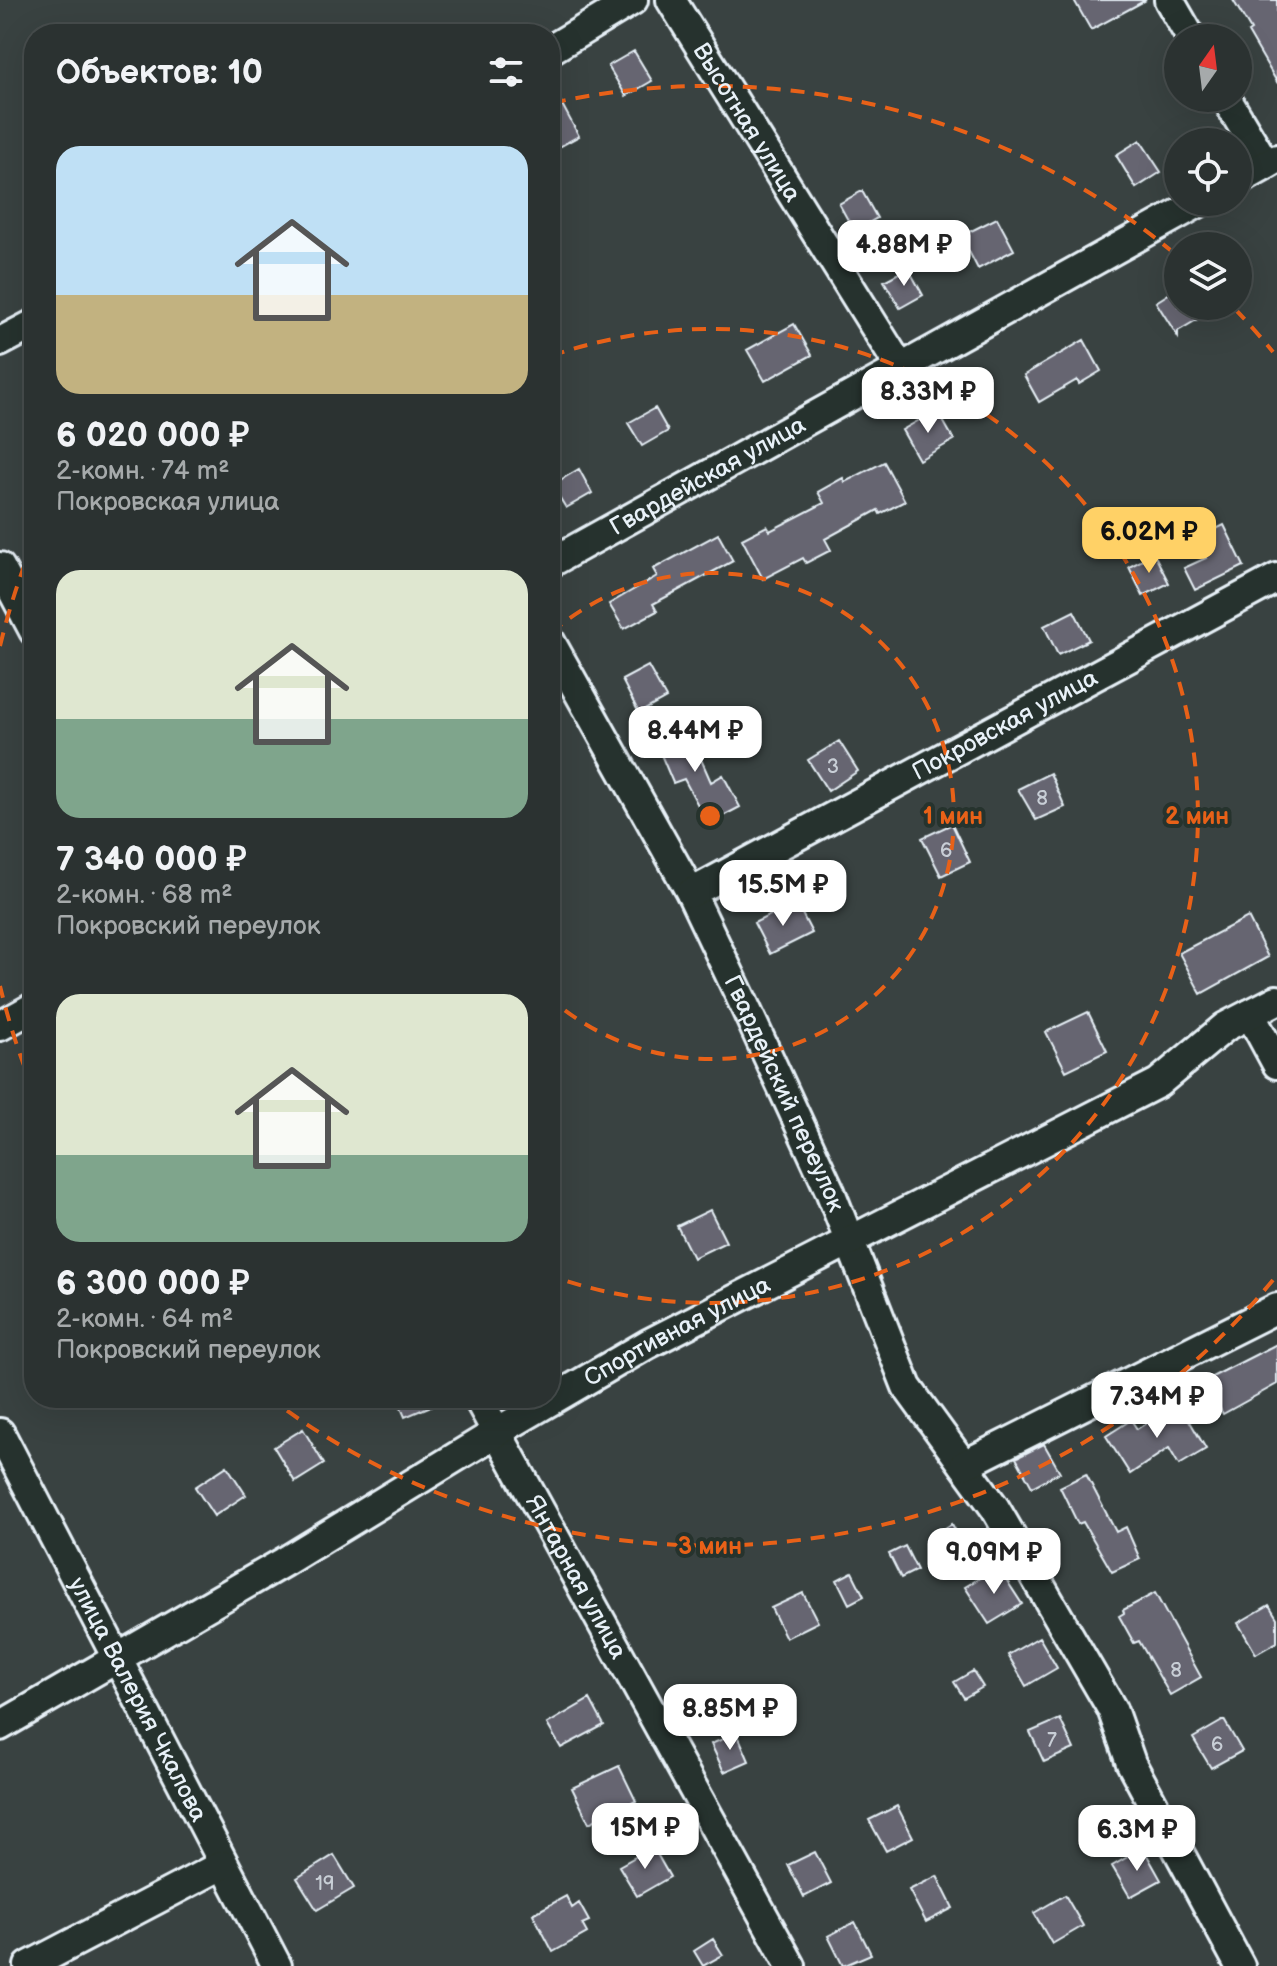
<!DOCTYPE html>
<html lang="ru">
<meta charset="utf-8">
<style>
:root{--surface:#2b3231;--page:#373e3d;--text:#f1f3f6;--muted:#a6aaab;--line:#474d4d;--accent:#ffd166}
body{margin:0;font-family:"Balsamiq Sans",sans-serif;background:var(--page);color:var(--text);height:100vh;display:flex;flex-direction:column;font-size:30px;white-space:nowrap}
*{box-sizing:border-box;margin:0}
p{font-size:26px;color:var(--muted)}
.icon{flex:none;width:44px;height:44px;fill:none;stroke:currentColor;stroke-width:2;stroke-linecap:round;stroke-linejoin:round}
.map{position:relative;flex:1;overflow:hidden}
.details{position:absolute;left:24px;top:24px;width:536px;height:1384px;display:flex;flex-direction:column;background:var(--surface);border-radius:32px;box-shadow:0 8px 32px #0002,0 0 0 2px var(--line)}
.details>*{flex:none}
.needle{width:52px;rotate:14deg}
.controls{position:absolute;left:1164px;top:24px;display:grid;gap:16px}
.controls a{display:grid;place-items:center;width:88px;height:88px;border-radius:50%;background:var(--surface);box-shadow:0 8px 32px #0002,0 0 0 2px var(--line);font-size:40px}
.price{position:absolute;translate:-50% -68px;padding:0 18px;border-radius:16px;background:#fff;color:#222;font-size:26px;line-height:52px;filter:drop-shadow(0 2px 4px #0008)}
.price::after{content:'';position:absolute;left:50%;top:48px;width:24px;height:18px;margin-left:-12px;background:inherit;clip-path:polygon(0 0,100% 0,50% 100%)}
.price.current{background:var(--accent);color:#111}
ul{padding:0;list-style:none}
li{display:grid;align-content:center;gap:16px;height:424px;padding:0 32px}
li span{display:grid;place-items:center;height:248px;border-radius:24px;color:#555}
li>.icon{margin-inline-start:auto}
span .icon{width:144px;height:144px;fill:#fffc;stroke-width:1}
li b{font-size:34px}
h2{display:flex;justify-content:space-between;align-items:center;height:96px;padding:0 32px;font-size:34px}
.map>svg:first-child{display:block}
.building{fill:#666571;stroke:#e8f1f8;stroke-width:2}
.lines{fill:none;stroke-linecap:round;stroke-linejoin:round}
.minor-casing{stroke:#e8f1f8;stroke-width:34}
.minor{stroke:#26332d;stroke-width:28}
.ring{fill:none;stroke:#e86118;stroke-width:4;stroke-dasharray:14 10}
.labels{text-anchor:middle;stroke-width:8;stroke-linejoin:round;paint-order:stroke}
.number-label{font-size:20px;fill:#c8ced6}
.street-label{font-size:24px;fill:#e8f1f8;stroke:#26332d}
.centre{fill:#e86118;stroke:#26332d;stroke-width:4}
.ring-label{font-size:24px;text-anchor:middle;font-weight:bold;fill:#e86118;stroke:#26332d;stroke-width:8;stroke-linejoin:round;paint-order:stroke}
</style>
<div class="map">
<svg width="1277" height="1966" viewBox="0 0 1277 1966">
<rect width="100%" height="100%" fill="#394241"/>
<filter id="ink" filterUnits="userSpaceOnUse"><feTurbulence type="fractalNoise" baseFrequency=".0125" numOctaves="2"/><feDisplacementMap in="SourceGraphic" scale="16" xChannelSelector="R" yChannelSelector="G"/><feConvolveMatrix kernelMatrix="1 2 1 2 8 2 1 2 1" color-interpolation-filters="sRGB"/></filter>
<g filter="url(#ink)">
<path class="building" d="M 1074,0 L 1146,0 L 1091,30 Z
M 1233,0 L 1277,0 L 1277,82 L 1248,32 L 1251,30 Z
M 634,51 L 652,81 L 626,96 L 608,66 Z
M 550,82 L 579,136 L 550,152 Z
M 1140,140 L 1161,172 L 1136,188 L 1116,155 Z
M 862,191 L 877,218 L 854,231 L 839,204 Z
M 997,218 L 1014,250 L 978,269 L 961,236 Z
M 908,268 L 923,295 L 900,308 L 884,281 Z
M 1178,288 L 1178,306 L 1220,306 L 1178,331 L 1178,337 L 1156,302 Z
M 794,324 L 812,355 L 765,381 L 747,350 Z
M 1084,340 L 1101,371 L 1079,384 L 1077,380 L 1039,402 L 1024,375 Z
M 655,408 L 668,431 L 642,446 L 628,423 Z
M 937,410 L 954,440 L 919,460 L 902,430 Z
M 884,462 L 905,501 L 880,514 L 878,510 L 825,539 L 831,550 L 806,563 L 803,558 L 763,579 L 742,539 L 767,526 L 770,531 L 824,503 L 818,492 L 843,478 L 845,482 Z
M 579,469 L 592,493 L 566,508 L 552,485 Z
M 1224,525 L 1244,566 L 1195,590 L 1184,568 L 1206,558 L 1197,538 Z
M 718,534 L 733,561 L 653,604 L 657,611 L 624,629 L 609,604 L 657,576 L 653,569 Z
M 1154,554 L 1169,583 L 1143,596 L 1129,567 Z
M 1074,611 L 1089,640 L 1058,655 L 1044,626 Z
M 648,666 L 666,698 L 639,713 L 622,680 Z
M 686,725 L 711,782 L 723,775 L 740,807 L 708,824 L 684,779 L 673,783 L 654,738 Z
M 839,741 L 858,771 L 828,791 L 808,760 Z
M 1050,773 L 1065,807 L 1036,820 L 1018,789 Z
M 952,824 L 970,862 L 941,876 L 922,838 Z
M 796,902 L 812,933 L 770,954 L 754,923 Z
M 1248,917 L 1268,957 L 1201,994 L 1179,953 Z
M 1088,1012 L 1107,1051 L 1066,1071 L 1046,1032 Z
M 710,1210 L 726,1242 L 693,1258 L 677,1226 Z
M 1277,1344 L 1277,1384 L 1223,1414 L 1204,1381 Z
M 397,1398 L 450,1398 L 405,1417 Z
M 1179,1403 L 1206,1449 L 1179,1465 L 1169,1448 L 1130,1474 L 1106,1436 L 1131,1420 L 1137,1429 Z
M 303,1429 L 324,1464 L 295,1482 L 274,1447 Z
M 1044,1444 L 1060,1472 L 1032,1487 L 1016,1458 Z
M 227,1466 L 246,1495 L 214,1516 L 195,1487 Z
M 1086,1474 L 1116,1532 L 1126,1527 L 1140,1559 L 1112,1572 L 1083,1522 L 1078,1524 L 1060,1487 Z
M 952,1524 L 965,1548 L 949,1556 L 937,1533 Z
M 905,1546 L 917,1570 L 901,1578 L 889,1554 Z
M 998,1567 L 1022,1604 L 989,1624 L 965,1587 Z
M 852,1572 L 864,1596 L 849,1604 L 837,1580 Z
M 803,1593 L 818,1622 L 786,1638 L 771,1608 Z
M 1155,1593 L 1201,1677 L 1170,1695 L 1139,1641 L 1134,1643 L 1119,1616 L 1124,1613 L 1123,1610 Z
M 1269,1605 L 1277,1618 L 1277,1642 L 1256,1654 L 1238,1623 Z
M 1039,1637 L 1057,1668 L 1026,1686 L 1008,1655 Z
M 973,1671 L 983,1687 L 964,1698 L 954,1682 Z
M 590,1699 L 604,1725 L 561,1748 L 547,1724 Z
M 1060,1719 L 1074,1749 L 1044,1762 L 1030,1732 Z
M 1224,1720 L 1242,1751 L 1211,1768 L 1193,1738 Z
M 737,1733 L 749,1761 L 724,1772 L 711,1744 Z
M 619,1766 L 636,1801 L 589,1823 L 572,1788 Z
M 897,1806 L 913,1837 L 886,1851 L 869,1820 Z
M 653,1847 L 670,1877 L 637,1896 L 619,1866 Z
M 1143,1848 L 1161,1880 L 1130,1897 L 1112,1866 Z
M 815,1852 L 831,1883 L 804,1897 L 788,1865 Z
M 334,1855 L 354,1888 L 317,1910 L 297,1878 Z
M 937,1876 L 953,1908 L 926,1922 L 909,1890 Z
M 1065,1895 L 1083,1926 L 1052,1944 L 1034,1913 Z
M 566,1896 L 572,1908 L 579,1903 L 589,1921 L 582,1924 L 587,1933 L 553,1952 L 533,1914 Z
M 855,1922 L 871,1954 L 843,1966 L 828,1936 Z
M 713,1939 L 723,1955 L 703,1966 L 694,1951 Z"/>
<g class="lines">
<defs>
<g id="minor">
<path id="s1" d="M 671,0 L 900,367"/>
<path d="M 1169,0 L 1191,38"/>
<path d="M 550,50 L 633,0"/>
<path d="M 1226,98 L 1266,165"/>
<path d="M 1238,181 L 1277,159"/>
<path d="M 0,342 L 34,324"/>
<path id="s2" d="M 550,563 L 1200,202"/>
<path d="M 0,567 L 34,631"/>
<path id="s3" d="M 550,641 L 691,893 L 742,1000 L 830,1191 L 907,1387 L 995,1508 L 1112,1709 L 1131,1763 L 1240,1966"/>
<path id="s4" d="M 691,893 L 1277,578"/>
<path d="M 1250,1014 L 1277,1064"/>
<path d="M 0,1026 L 34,1007"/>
<path id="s5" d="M 478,1398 L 791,1966"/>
<path id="s6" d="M 0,1433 L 277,1966"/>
<path d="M 964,1465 L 1277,1308"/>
<path id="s7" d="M 0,1726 L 284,1562 L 497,1432 L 648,1344 L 1158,1083 L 1225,1027 L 1277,1000"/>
<path d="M 29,1966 L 222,1865"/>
</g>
</defs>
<use href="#minor" class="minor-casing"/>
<use href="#minor" class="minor"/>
</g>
</g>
<g class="ring">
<path d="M551 633A243 243 0 1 1 551 999"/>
<path d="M551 356A487 487 0 1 1 551 1276"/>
<path d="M1273 1280A730 730 0 0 1 271 1399M33 1089A730 730 0 0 1 0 986M0 646A730 730 0 0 1 33 543M552 103A730 730 0 0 1 1174 253M1235 309A730 730 0 0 1 1273 352"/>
</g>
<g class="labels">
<g class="number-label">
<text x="833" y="773">3</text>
<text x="1042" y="805">8</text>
<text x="946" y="857">6</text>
<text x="1176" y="1677">8</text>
<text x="1052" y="1747">7</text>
<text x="1217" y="1751">6</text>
<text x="325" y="1890">19</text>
</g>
<g class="street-label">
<text dy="8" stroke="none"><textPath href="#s1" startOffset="144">Высотная улица</textPath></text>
<text dy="8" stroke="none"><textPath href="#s2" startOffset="180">Гвардейская улица</textPath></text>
<text dy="8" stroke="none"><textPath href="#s4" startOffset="356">Покровская улица</textPath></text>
<text dy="8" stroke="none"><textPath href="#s3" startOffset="510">Гвардейский переулок</textPath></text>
<text dy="8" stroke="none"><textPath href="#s7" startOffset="784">Спортивная улица</textPath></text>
<text dy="8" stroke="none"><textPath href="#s5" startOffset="204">Янтарная улица</textPath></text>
<text dy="8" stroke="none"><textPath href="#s6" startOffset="300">улица Валерия Чкалова</textPath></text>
</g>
</g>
<circle cx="710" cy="816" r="12" class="centre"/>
<g class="ring-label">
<text x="953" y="824">1 мин</text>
<text x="1197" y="824">2 мин</text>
<text x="710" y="1554">3 мин</text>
</g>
</svg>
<div class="controls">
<a><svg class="needle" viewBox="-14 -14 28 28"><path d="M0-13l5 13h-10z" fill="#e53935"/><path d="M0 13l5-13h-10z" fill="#a6aaab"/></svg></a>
<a><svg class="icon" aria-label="locate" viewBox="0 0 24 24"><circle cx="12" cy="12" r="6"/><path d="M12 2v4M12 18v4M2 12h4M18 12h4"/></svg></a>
<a><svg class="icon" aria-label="layers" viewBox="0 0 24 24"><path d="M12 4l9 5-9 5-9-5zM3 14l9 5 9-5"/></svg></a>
</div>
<b class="price" style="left:904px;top:288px">4.88M ₽</b>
<b class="price" style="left:928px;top:435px">8.33M ₽</b>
<b class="price current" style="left:1149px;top:575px">6.02M ₽</b>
<b class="price" style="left:695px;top:774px">8.44M ₽</b>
<b class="price" style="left:783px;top:928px">15.5M ₽</b>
<b class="price" style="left:1157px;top:1440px">7.34M ₽</b>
<b class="price" style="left:994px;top:1596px">9.09M ₽</b>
<b class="price" style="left:730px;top:1752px">8.85M ₽</b>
<b class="price" style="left:645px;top:1871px">15M ₽</b>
<b class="price" style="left:1137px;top:1873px">6.3M ₽</b>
<section class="details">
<h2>Объектов: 10<svg class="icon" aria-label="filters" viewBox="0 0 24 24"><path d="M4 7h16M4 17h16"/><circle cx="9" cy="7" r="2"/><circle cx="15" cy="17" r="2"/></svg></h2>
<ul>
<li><span style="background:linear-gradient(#bfe0f5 60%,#c2b280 0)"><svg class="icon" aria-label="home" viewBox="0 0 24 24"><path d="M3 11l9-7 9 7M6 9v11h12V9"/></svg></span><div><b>6 020 000 ₽</b><p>2-комн. · 74 m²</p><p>Покровская улица</p></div></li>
<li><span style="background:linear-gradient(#dfe7d0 60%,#7fa58c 0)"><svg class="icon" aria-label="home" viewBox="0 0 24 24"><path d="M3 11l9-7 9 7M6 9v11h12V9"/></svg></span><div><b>7 340 000 ₽</b><p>2-комн. · 68 m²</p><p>Покровский переулок</p></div></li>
<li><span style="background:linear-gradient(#dfe7d0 65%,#7fa58c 0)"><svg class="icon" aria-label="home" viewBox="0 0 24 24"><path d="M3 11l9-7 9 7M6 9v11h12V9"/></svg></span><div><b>6 300 000 ₽</b><p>2-комн. · 64 m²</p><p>Покровский переулок</p></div></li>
</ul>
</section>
</div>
